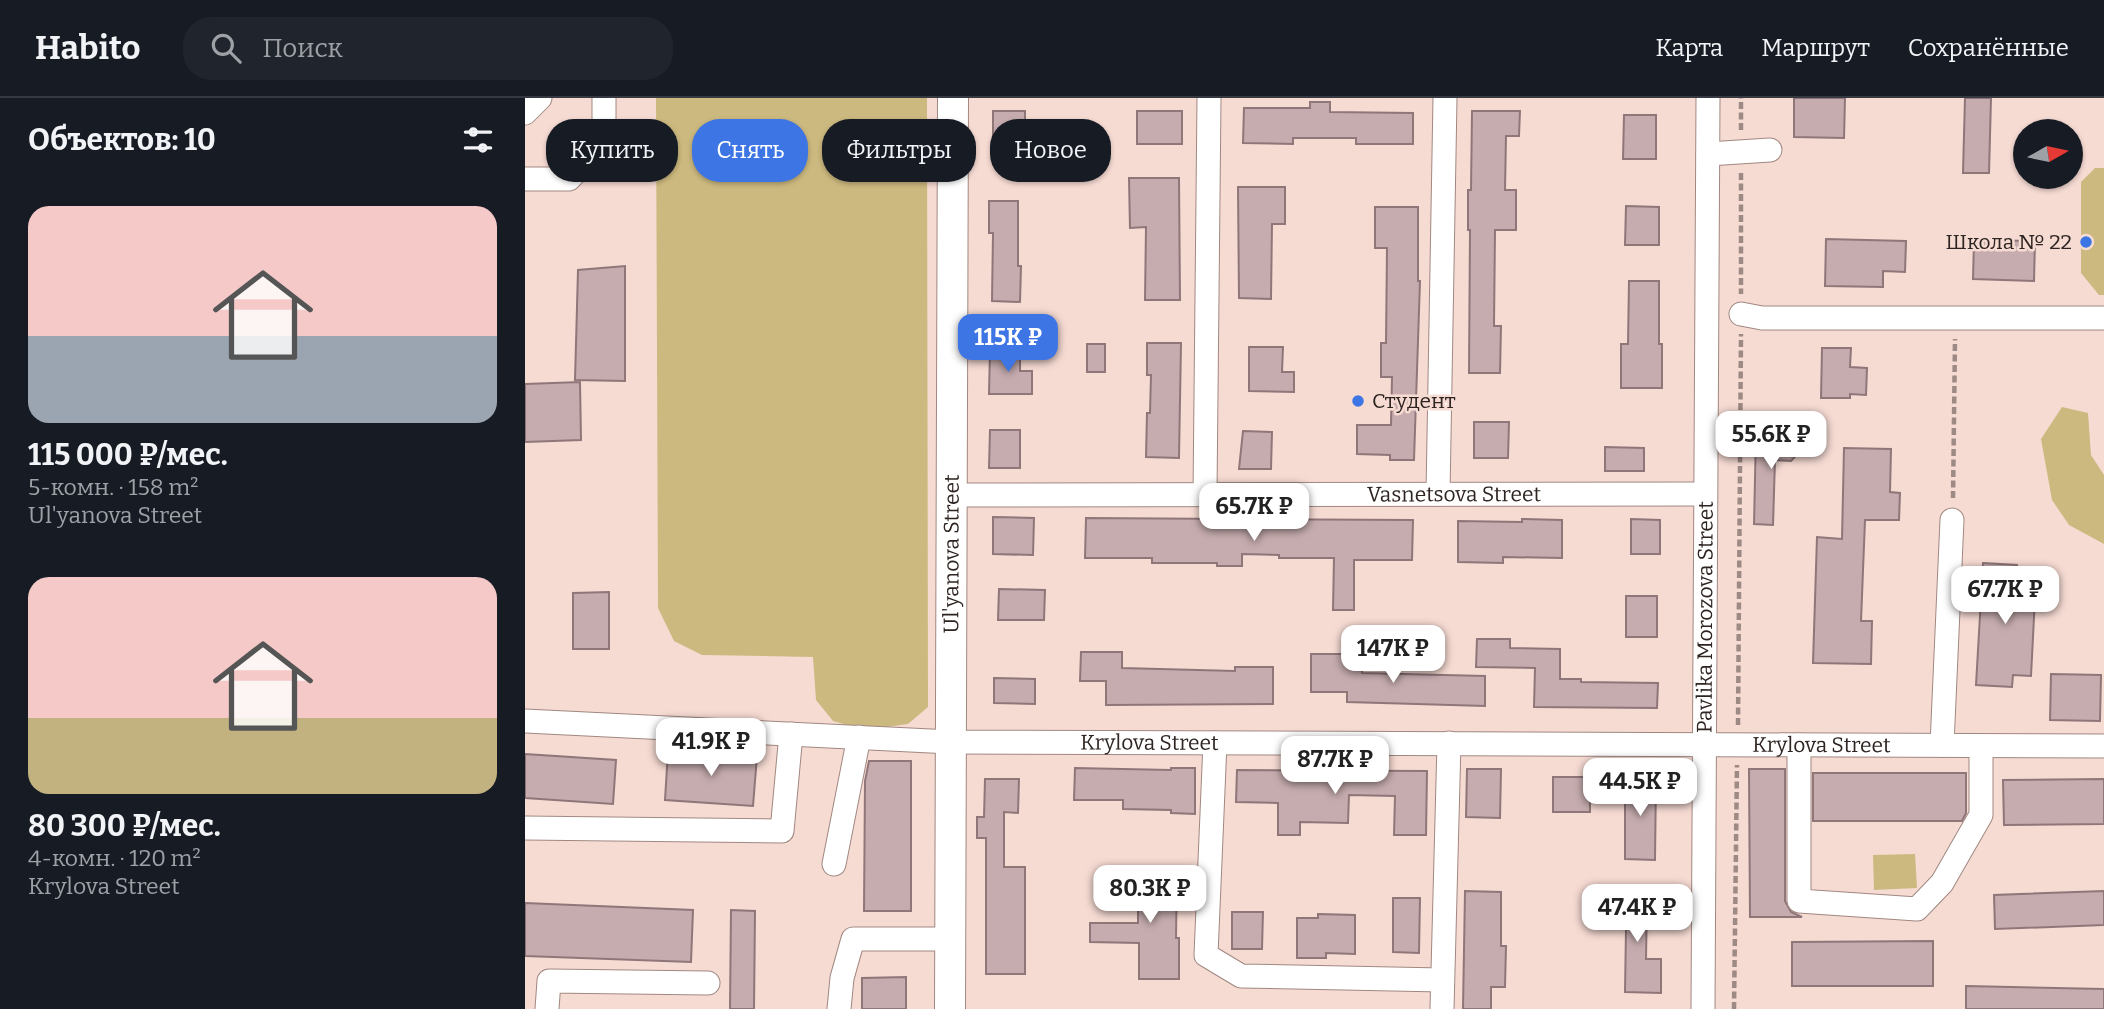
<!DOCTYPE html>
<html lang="ru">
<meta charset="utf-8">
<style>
:root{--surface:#171b24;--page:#20242c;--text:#f1f3f6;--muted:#9ea1a6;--line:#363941;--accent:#3d75e4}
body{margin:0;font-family:Bitter,serif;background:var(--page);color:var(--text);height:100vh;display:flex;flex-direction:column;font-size:26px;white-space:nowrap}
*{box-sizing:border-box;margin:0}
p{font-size:23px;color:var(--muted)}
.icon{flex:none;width:38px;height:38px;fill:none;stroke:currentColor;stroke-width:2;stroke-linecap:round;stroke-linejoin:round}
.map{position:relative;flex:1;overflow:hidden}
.drawer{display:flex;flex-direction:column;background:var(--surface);width:525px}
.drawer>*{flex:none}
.banner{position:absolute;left:21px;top:21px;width:665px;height:63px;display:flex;gap:14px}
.needle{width:46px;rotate:81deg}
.controls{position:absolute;left:1488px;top:21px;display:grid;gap:14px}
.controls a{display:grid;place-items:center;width:70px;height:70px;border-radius:50%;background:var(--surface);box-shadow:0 2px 5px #0004;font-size:35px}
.price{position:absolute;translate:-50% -60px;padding:0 16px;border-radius:14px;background:#fff;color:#222;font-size:23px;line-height:46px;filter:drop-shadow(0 2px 4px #0008)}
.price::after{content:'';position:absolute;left:50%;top:42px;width:21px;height:16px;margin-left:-10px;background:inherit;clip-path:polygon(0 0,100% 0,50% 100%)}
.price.on{background:var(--accent);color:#fff}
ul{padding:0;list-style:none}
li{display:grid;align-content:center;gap:14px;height:371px;padding:0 28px}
li span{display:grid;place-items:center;height:217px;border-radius:21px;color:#555}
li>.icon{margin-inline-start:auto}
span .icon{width:126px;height:126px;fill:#fffc;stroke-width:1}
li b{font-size:30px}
h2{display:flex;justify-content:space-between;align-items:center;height:84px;padding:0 28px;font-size:30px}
.pill{padding:0 24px;border-radius:28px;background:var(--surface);box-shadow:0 2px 5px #0004;font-size:24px;line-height:63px}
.pill.on{background:var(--accent);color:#fff}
header{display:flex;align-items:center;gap:42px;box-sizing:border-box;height:98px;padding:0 35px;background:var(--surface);border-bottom:2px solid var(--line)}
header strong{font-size:33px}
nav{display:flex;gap:38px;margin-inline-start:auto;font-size:24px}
.search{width:490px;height:63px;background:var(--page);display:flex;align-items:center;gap:18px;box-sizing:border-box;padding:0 24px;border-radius:28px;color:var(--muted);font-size:26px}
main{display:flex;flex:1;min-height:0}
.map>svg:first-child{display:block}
.green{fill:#ccb97f}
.building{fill:#c6acae;stroke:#8f7679;stroke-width:2}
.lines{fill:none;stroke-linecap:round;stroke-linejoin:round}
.minor-casing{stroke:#a08881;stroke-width:25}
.major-casing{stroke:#a08881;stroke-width:32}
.path{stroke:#9e8a84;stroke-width:4.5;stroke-dasharray:7 3.5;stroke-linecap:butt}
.minor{stroke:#fff;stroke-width:23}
.major{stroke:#fff;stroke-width:30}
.poi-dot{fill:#3d75e4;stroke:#f6dbd3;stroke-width:2.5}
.labels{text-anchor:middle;stroke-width:5;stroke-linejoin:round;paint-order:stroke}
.poi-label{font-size:21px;fill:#2e2421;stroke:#f6dbd3;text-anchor:end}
.street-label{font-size:21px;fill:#2e2421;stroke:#f6dbd3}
</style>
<header>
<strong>Habito</strong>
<div class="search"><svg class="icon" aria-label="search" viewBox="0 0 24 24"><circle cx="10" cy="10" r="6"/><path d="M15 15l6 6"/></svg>Поиск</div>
<nav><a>Карта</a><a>Маршрут</a><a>Сохранённые</a></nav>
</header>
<main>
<section class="drawer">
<h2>Объектов: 10<svg class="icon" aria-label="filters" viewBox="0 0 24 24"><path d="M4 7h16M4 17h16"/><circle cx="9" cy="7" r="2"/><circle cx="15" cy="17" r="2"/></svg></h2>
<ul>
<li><span style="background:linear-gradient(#f6c9c9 60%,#9aa5b1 0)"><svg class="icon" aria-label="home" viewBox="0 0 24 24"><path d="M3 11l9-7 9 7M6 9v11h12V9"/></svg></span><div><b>115 000 ₽/мес.</b><p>5-комн. · 158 m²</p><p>Ul'yanova Street</p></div></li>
<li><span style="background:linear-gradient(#f6c9c9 65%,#c2b280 0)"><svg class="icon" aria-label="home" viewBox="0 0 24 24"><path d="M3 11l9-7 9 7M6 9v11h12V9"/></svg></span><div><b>80 300 ₽/мес.</b><p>4-комн. · 120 m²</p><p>Krylova Street</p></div></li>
</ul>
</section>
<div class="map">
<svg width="1579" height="911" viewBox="0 0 1579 911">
<rect width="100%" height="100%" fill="#f6dbd3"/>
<path class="green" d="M 131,0 L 402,0 L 403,609 L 383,626 L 339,632 L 308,623 L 291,602 L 288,559 L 177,557 L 149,543 L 133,510 Z
M 1570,70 L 1579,70 L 1579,197 L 1574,197 L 1556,175 L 1556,84 Z
M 1537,309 L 1563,315 L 1566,357 L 1579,377 L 1579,446 L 1544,427 L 1527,402 L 1516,341 Z
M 1390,756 L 1392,790 L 1349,792 L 1348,757 Z"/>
<path class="building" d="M 1269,0 L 1320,0 L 1319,40 L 1269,39 Z
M 1440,0 L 1466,0 L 1464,75 L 1438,75 Z
M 785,4 L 805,4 L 805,14 L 888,15 L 888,46 L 831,46 L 831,40 L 768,40 L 768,46 L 718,45 L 719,10 L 785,10 Z
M 468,13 L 500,13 L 500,46 L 468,46 Z
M 612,13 L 657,13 L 657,46 L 612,46 Z
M 947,13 L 995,13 L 994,38 L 981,38 L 980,92 L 991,92 L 991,132 L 970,132 L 969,228 L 976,228 L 975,275 L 944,275 L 945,132 L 943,132 L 943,92 L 946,92 Z
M 1099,17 L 1131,17 L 1131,61 L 1098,61 Z
M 604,80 L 654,80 L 655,202 L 620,202 L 621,129 L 605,130 Z
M 713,89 L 760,89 L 760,126 L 747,126 L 746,201 L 714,200 Z
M 464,103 L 493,103 L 493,168 L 496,168 L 495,204 L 467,203 L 468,135 L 464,135 Z
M 1101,108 L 1134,109 L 1134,147 L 1100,147 Z
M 850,109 L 893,109 L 893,183 L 895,183 L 889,362 L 865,362 L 865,357 L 832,356 L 832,327 L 866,327 L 867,279 L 856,279 L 856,245 L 861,245 L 862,150 L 850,150 Z
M 1301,141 L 1381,143 L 1380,174 L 1358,173 L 1358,189 L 1300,188 Z
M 1449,142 L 1510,143 L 1509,183 L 1448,181 Z
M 100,168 L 100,283 L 50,282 L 53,172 Z
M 1104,183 L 1134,183 L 1134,246 L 1137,246 L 1137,290 L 1096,290 L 1096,246 L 1103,246 Z
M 622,245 L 656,245 L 654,360 L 621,359 L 622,315 L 625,315 L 626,277 L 622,277 Z
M 562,246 L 580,246 L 580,274 L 562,274 Z
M 724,249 L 758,249 L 757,274 L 769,274 L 769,294 L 724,293 Z
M 1297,250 L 1326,250 L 1325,269 L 1342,270 L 1341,297 L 1325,296 L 1325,300 L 1296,300 Z
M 465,252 L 495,253 L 495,273 L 507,273 L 507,296 L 464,296 Z
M 55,284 L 56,342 L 0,344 L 0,286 Z
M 949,324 L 984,324 L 983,360 L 949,360 Z
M 465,332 L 495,332 L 495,370 L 464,370 Z
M 718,333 L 747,334 L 746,371 L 714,371 Z
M 1231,336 L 1277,338 L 1276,352 L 1266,363 L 1250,362 L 1248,427 L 1229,426 Z
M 1080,349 L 1119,350 L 1119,373 L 1080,373 Z
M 1319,350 L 1366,351 L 1365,394 L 1375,395 L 1374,422 L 1340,422 L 1336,523 L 1347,523 L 1346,566 L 1288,565 L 1292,439 L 1317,441 Z
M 468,419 L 509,420 L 508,457 L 468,456 Z
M 561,420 L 888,422 L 887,462 L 829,462 L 829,512 L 808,512 L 809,460 L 754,460 L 754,457 L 717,456 L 717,468 L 692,468 L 692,465 L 627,465 L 627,460 L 560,460 Z
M 997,421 L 1037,422 L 1037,460 L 978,459 L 978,465 L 933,464 L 933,423 L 997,424 Z
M 1106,421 L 1135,422 L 1135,456 L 1106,456 Z
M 1458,465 L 1492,467 L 1491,478 L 1511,480 L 1506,578 L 1488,577 L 1487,589 L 1451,587 Z
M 474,491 L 520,492 L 519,522 L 473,522 Z
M 84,494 L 84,551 L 48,551 L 48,495 Z
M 1101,498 L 1132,498 L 1132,539 L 1101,539 Z
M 952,541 L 985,541 L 985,550 L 1035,551 L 1035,581 L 1056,581 L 1056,584 L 1133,585 L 1132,610 L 1009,609 L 1010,570 L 951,569 Z
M 556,554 L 597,554 L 597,570 L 710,573 L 710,569 L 748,569 L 748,606 L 581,607 L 581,583 L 555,583 Z
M 786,556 L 826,556 L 826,566 L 838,566 L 837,575 L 960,578 L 960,608 L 822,604 L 822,594 L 786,594 Z
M 1526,576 L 1576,577 L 1575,623 L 1525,622 Z
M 469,580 L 510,581 L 510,606 L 469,605 Z
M 143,653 L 232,658 L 228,708 L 140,702 Z
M 0,656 L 91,662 L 88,706 L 0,700 Z
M 344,663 L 386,663 L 386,813 L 339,813 L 340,683 Z
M 550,670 L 646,672 L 646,670 L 670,670 L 670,716 L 646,715 L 646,712 L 598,711 L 598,702 L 549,702 Z
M 942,671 L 976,671 L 975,720 L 941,719 Z
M 1224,671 L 1260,671 L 1260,803 L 1266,814 L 1277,819 L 1225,819 Z
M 712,672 L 902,673 L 901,737 L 869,737 L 870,698 L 824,697 L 823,725 L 775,724 L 775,737 L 753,737 L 753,705 L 711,704 Z
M 1288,675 L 1441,675 L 1441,715 L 1437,723 L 1288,723 Z
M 1028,679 L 1065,679 L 1065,714 L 1028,714 Z
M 1100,679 L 1131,680 L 1130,762 L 1100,761 Z
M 460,681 L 494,681 L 493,715 L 479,714 L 479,769 L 500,769 L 500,876 L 461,876 L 461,740 L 452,740 L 452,719 L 459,719 Z
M 1579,681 L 1579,726 L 1479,727 L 1478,682 Z
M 613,770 L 652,770 L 651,840 L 654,840 L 654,881 L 614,881 L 614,845 L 565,844 L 565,825 L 613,825 Z
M 940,793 L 976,794 L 976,848 L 981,848 L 980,889 L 966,889 L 966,911 L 938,911 Z
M 1579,793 L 1579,827 L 1470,831 L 1469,797 Z
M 1088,796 L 1122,797 L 1121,861 L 1136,861 L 1136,895 L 1100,894 L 1101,830 L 1088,830 Z
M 868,800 L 895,800 L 894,855 L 868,854 Z
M 0,805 L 168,812 L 166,864 L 0,858 Z
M 206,812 L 230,813 L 229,911 L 205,911 Z
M 707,814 L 738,814 L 737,851 L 707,851 Z
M 793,816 L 830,817 L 830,856 L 801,855 L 801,860 L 772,860 L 772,820 L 793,820 Z
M 1408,843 L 1408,888 L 1267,888 L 1267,844 Z
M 381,879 L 381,911 L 337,911 L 337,880 Z
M 1441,888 L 1579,891 L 1579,911 L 1441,911 Z"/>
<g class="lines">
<defs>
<g id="minor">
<path d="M 0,15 L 15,0"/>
<path d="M 1183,56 L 1245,52"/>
<path d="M 0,81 L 44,81 L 79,45 L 79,0"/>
<path d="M 1216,216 L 1237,220 L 1579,220"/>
<path d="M 680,396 L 684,0"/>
<path d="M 913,396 L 920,0"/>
<path id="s1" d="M 427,397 L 1179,396"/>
<path id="s2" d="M 0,623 L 426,644 L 1579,648"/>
<path d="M 690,645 L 681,857 L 716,878 L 917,882"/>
<path d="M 1274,647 L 1274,803 L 1392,811 L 1417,785 L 1456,717 L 1456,648"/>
<path d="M 1417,647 L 1427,422"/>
<path d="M 0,730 L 257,733 L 266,636"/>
<path d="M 309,766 L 334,639"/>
<path d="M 22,911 L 24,883 L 183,885"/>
<path d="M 314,911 L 317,880 L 328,841 L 425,841"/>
<path d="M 917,911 L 924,645"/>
<path id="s3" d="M 1178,911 L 1183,0"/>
</g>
<g id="major">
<path id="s4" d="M 425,911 L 428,0"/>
</g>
</defs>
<use href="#minor" class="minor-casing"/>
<use href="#major" class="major-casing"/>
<path class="path" d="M 1216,32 L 1216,0
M 1216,75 L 1216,196
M 1428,400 L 1430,241
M 1213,627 L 1216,236
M 1209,911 L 1212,667"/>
<use href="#minor" class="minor"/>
<use href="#major" class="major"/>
</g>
<g class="poi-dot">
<circle cx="1561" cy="144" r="7"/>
<circle cx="833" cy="303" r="7"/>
</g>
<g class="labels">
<g class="poi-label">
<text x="1547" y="151">Школа № 22</text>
<text x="847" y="310" text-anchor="start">Студент</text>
</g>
<g class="street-label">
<text dy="7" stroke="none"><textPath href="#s1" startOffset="502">Vasnetsova Street</textPath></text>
<text dy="7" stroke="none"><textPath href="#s4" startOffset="455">Ul'yanova Street</textPath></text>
<text dy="7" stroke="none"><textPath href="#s3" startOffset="392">Pavlika Morozova Street</textPath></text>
<text dy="7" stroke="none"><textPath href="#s2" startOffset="625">Krylova Street</textPath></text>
<text dy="7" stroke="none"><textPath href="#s2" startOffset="1297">Krylova Street</textPath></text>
</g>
</g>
</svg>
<div class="controls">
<a><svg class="needle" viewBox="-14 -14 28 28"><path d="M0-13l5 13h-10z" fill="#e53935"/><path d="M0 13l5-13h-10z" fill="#9ea1a6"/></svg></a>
</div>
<b class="price on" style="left:483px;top:276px">115K ₽</b>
<b class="price" style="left:1246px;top:373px">55.6K ₽</b>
<b class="price" style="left:729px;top:445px">65.7K ₽</b>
<b class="price" style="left:1480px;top:528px">67.7K ₽</b>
<b class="price" style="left:868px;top:587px">147K ₽</b>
<b class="price" style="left:186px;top:680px">41.9K ₽</b>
<b class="price" style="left:810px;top:698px">87.7K ₽</b>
<b class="price" style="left:1115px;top:720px">44.5K ₽</b>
<b class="price" style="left:625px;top:827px">80.3K ₽</b>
<b class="price" style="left:1112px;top:846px">47.4K ₽</b>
<div class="banner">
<a class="pill">Купить</a>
<a class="pill on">Снять</a>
<a class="pill">Фильтры</a>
<a class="pill">Новое</a>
</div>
</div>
</main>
